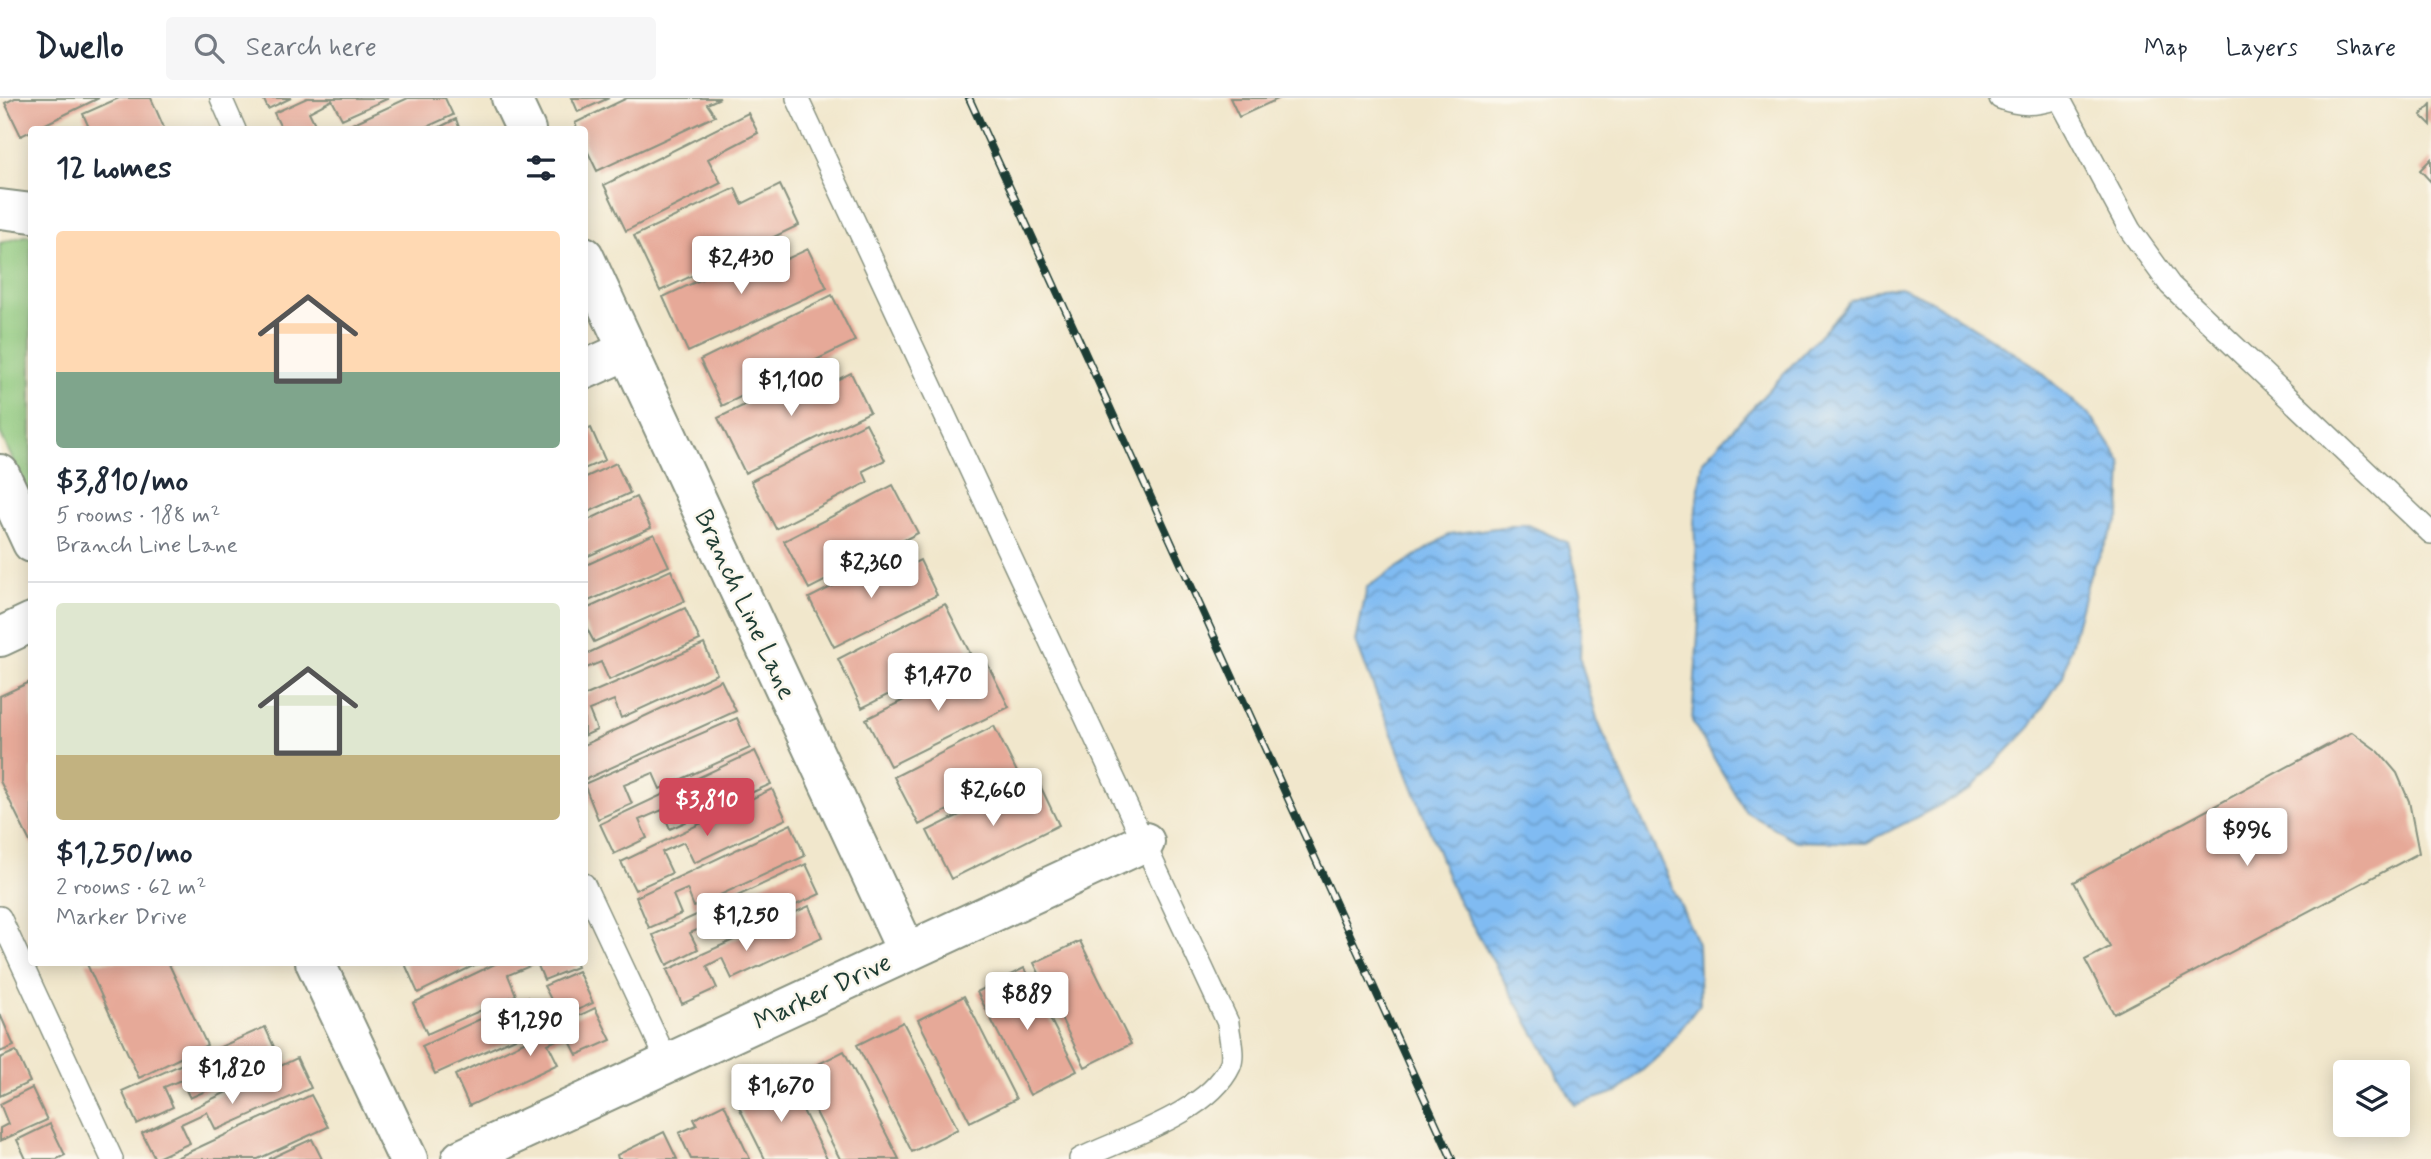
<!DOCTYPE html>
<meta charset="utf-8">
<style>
:root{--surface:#fff;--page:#f6f6f7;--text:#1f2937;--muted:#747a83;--line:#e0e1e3;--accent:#d1495b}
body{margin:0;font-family:Mynerve,sans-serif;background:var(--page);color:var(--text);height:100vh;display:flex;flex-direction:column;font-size:26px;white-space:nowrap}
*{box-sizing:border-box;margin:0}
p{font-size:23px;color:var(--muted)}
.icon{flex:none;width:38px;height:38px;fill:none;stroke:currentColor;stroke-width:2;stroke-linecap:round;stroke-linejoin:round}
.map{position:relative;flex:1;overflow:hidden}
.side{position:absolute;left:28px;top:28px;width:560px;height:840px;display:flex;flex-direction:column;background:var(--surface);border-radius:7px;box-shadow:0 4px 18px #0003}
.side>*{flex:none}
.fabs{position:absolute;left:2333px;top:962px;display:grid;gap:14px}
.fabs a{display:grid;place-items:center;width:77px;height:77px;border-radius:7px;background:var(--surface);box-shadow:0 4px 18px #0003;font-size:35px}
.price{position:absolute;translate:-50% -60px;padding:0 16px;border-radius:7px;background:#fff;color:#222;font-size:23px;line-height:46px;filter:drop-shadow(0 2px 4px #0008)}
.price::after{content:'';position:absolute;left:50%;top:42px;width:21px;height:16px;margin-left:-10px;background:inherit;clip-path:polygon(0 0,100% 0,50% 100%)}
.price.current{background:var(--accent);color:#fff}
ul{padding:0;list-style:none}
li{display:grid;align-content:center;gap:14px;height:371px;padding:0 28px}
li+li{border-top:2px solid var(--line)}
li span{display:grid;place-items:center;height:217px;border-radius:7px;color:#555}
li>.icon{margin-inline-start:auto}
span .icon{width:126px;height:126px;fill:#fffc;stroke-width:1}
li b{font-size:30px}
h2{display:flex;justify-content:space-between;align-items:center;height:84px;padding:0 28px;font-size:30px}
header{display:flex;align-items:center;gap:42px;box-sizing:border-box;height:98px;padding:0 35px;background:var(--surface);border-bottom:2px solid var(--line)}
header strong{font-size:33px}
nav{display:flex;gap:38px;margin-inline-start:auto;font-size:24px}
.search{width:490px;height:63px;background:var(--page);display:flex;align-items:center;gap:18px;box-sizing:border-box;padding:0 24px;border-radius:7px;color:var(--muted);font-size:26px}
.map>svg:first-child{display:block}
.park{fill:#8dc87c;stroke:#568258;stroke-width:2}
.water{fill:url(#water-waves);stroke:#507c93;stroke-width:2}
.building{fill:#e6a998}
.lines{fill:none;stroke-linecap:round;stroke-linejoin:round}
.service-casing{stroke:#889280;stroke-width:24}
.minor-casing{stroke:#889280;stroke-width:42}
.service{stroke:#fff;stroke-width:21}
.minor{stroke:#fff;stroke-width:38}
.rail-casing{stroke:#1f3d34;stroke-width:8}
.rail{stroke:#fbf7ec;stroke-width:5;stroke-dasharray:16;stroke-linecap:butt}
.labels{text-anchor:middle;stroke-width:5;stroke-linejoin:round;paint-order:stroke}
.street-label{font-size:26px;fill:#1f3d34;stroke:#fbf7ec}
</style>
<header>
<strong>Dwello</strong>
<div class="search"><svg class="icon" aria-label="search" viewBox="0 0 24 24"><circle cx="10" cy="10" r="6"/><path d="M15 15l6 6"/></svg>Search here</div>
<nav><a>Map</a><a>Layers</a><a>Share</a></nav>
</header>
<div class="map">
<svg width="2431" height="1061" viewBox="0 0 2431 1061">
<defs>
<pattern id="water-waves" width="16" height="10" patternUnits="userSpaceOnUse" patternTransform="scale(1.75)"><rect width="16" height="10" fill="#80bbf2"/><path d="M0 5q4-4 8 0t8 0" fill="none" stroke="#6899c5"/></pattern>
</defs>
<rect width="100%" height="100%" fill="#fbf7ec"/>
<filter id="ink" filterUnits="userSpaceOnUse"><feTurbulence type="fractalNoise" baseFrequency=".0143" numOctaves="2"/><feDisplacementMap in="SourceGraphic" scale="14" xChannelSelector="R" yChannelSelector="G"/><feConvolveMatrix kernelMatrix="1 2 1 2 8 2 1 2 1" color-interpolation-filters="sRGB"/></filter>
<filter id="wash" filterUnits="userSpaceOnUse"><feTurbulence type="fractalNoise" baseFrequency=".00686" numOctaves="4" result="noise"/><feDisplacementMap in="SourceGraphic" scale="28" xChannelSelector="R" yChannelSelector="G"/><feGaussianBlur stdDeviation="1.57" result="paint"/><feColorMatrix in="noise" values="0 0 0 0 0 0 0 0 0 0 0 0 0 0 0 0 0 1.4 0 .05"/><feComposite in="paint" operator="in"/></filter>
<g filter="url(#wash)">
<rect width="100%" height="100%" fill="#f1e7cc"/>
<path class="park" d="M 28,137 L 31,140 L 31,402 L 0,334 L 0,145 Z"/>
<path class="water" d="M 1900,189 L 1928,201 L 2032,266 L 2093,321 L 2122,365 L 2120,418 L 2090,476 L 2063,578 L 2030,629 L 1970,692 L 1866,745 L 1796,743 L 1745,713 L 1692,623 L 1699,521 L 1694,424 L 1703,363 L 1851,203 L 1882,191 Z
M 1526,426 L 1568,445 L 1582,496 L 1580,561 L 1598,624 L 1698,846 L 1700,906 L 1663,954 L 1619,993 L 1575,1007 L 1454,795 L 1356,544 L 1367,489 L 1450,436 Z"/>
<g id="blocks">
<path class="building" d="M 15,0 L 99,0 L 21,38 L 5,5 Z
M 119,0 L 151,0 L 165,32 L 90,32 L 83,16 Z
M 263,0 L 291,0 L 268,11 Z
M 307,0 L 389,0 L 342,21 L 332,2 L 309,14 L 318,32 L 282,32 L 274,15 Z
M 408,0 L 445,0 L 453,17 L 420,32 L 339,32 Z
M 572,0 L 609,0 L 578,14 Z
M 627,0 L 720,0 L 707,6 L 715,18 L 597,73 L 584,46 L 584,32 L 578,32 L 575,25 Z
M 1230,0 L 1280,0 L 1239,19 Z
M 2431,6 L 2431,27 L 2421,17 Z
M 748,15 L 758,35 L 708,61 L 721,85 L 626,133 L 604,87 Z
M 456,21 L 460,32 L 434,32 Z
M 2431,61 L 2431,84 L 2420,72 Z
M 780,87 L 799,127 L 660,193 L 634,138 L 735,90 L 742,106 Z
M 766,151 L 774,167 L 808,151 L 827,190 L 688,254 L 663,199 Z
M 832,197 L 855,243 L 722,308 L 700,262 Z
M 810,275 L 818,291 L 851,275 L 870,314 L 745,375 L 718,320 Z
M 866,325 L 885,362 L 863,373 L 868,384 L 776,431 L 751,383 Z
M 591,330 L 605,362 L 584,371 L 584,333 Z
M 616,365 L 630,395 L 584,416 L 584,380 Z
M 893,387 L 918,435 L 809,491 L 784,443 Z
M 636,399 L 651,430 L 584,460 L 584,424 Z
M 654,436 L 669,468 L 584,505 L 584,468 Z
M 885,462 L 892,476 L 920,462 L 937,497 L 834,549 L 809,500 Z
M 671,472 L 685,503 L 594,544 L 584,525 L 584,512 Z
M 945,506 L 970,555 L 862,610 L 838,561 Z
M 685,510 L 700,542 L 609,582 L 601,564 L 584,571 L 584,557 Z
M 704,546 L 717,576 L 621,620 L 614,602 L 589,612 L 597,632 L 584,638 L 584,598 Z
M 985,561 L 1009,609 L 890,668 L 866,621 Z
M 721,582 L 736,613 L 584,682 L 584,647 Z
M 32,583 L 32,748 L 0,683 L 0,598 Z
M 737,620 L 750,650 L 660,691 L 653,675 L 624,687 L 632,706 L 598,721 L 584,686 Z
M 994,628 L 1018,676 L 919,727 L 894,679 Z
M 2352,634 L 2379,654 L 2397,675 L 2409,703 L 2419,755 L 2114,916 L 2085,862 L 2110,849 L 2074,784 Z
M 755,653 L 771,686 L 670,731 L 662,712 L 639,722 L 647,740 L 614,756 L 600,726 Z
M 1036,679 L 1059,727 L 951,781 L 927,733 Z
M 772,691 L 786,721 L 694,765 L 684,744 L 662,754 L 672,775 L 635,792 L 621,764 Z
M 791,726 L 805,758 L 694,809 L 687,791 L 673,797 L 681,816 L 649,830 L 636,799 Z
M 806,766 L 820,796 L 723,840 L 716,824 L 690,835 L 698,851 L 667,867 L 653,837 Z
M 809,808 L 822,839 L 732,881 L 722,860 L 707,868 L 717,890 L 682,906 L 667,872 Z
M 1080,843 L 1131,946 L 1085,969 L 1034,865 Z
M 86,864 L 168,864 L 207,947 L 139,980 Z
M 409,864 L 481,864 L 418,895 L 405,866 Z
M 499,864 L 575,864 L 577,869 L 544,882 L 537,865 L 508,877 L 516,897 L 427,936 L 413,905 Z
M 1024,870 L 1077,973 L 1030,997 L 977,894 Z
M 578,873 L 593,905 L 435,976 L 422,948 L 528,899 L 537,917 L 555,909 L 544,888 Z
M 964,898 L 1016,1001 L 970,1024 L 918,922 Z
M 595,910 L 611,942 L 577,957 L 567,937 L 548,946 L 558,966 L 469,1008 L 455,977 Z
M 0,916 L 14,948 L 0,954 Z
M 903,924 L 958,1031 L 912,1054 L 857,947 Z
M 265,929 L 279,960 L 190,1000 L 181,982 L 164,989 L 173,1009 L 137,1026 L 122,993 Z
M 16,953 L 30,984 L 0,998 L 0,960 Z
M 844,953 L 899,1061 L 840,1061 L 797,977 Z
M 297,960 L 311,990 L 216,1032 L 207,1014 L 181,1026 L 190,1045 L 155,1061 L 142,1035 Z
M 787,980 L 827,1061 L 765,1061 L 737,1005 Z
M 32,990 L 47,1022 L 0,1043 L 0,1030 L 8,1026 L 0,1006 Z
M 311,997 L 328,1029 L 258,1061 L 174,1061 Z
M 724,1006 L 750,1061 L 691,1061 L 679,1035 L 697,1027 L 694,1021 Z
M 50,1026 L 65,1057 L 57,1061 L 26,1061 L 17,1042 Z
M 664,1034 L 677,1061 L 618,1061 L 617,1057 Z
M 312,1041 L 322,1061 L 269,1061 Z"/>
</g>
</g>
<g filter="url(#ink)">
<use href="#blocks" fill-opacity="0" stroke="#889280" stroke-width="2"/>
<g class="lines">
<defs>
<path id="service" d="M 221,0 L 235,32
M 797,0 L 1228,925 C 1229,937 1235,957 1230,968 C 1209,1014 1124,1040 1080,1061
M 2000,0 C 2021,8 2036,7 2057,0
M 2059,0 L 2130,132 L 2170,187 L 2431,435
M 584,786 L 668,965
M 0,819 L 112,1061"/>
<path id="minor" d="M 511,0 L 526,32
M 0,111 L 32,115
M 584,158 L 907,854
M 584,272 L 628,252
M 0,376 L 32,445
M 0,539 L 32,524
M 315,864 L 408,1061
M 461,1061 L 1145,744"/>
</defs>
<use href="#service" class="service-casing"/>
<use href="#minor" class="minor-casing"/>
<use href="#service" class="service"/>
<use href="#minor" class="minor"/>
<defs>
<path id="rail" d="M 969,0 L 1452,1061"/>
</defs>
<use href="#rail" class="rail-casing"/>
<use href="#rail" class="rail"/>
</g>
</g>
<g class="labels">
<g class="street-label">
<text transform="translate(746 506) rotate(65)" y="9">Branch Line Lane</text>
<text transform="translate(822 893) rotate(-25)" y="9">Marker Drive</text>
</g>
</g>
</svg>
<div class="fabs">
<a><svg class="icon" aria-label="layers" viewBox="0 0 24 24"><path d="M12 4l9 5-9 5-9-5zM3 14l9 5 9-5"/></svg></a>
</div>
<b class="price" style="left:741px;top:198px">$2,430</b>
<b class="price" style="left:791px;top:320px">$1,100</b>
<b class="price" style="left:871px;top:502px">$2,360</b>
<b class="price" style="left:938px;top:615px">$1,470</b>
<b class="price" style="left:993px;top:730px">$2,660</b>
<b class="price current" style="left:707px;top:740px">$3,810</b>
<b class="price" style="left:2247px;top:770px">$996</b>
<b class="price" style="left:746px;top:855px">$1,250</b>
<b class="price" style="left:1027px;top:934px">$889</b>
<b class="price" style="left:530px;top:960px">$1,290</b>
<b class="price" style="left:232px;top:1008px">$1,820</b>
<b class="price" style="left:781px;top:1026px">$1,670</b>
<section class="side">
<h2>12 homes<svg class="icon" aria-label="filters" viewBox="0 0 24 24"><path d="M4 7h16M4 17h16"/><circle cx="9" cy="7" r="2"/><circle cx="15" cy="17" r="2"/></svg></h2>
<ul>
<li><span style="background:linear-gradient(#ffd9b3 65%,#7fa58c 0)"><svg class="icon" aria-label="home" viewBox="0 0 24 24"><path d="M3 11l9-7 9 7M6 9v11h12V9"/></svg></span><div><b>$3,810/mo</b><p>5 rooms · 188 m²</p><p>Branch Line Lane</p></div></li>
<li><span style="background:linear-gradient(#dfe7d0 70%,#c2b280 0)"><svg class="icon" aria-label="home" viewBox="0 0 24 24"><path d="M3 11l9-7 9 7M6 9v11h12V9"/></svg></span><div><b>$1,250/mo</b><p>2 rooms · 62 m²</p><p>Marker Drive</p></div></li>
</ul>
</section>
</div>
